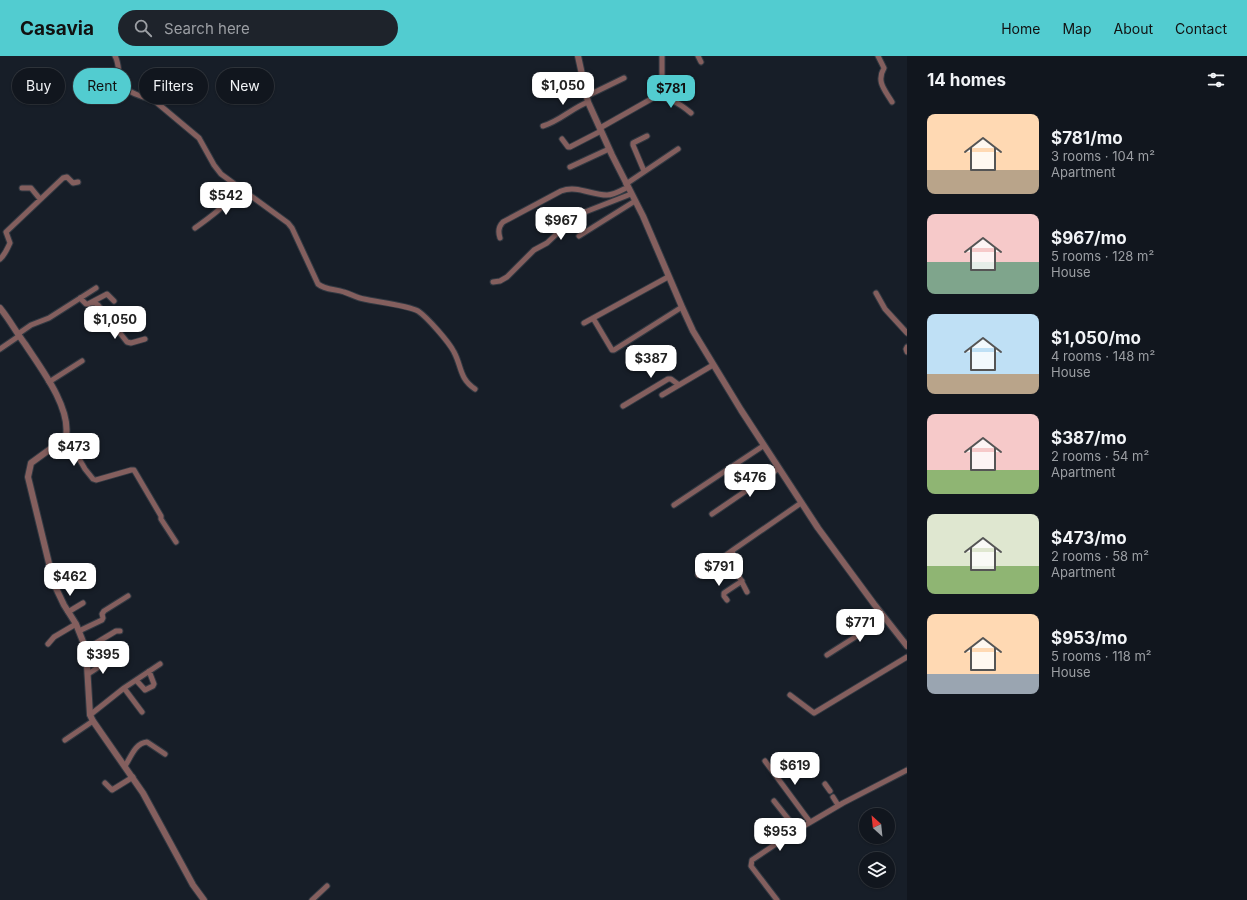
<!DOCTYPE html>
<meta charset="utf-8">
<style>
:root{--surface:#11161e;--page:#1e232b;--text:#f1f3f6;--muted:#9c9fa4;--line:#30353c;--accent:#52ccd0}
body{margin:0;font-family:Inter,sans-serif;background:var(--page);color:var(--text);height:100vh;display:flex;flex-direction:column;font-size:15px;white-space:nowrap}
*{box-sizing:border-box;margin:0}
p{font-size:13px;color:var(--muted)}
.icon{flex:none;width:22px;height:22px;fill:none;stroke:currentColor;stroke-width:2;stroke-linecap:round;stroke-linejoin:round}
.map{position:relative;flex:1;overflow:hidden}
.sheet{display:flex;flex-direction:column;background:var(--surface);width:340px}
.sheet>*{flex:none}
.banner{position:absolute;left:12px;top:12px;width:380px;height:36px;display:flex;gap:8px}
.needle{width:26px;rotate:333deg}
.fabs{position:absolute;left:859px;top:752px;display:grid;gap:8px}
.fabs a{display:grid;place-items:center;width:36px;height:36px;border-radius:50%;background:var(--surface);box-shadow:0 1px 3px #0004,0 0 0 1px var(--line);font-size:20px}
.price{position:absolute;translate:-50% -34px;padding:0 9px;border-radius:8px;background:#fff;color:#222;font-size:13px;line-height:26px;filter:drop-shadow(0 1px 2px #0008)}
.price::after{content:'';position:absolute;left:50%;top:24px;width:12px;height:9px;margin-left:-6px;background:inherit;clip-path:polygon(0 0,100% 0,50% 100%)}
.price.current{background:var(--accent);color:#111}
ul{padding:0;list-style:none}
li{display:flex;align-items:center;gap:12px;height:100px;padding:0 20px}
li span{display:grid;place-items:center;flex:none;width:112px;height:80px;border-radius:8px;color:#555}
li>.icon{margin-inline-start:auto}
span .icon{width:48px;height:48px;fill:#fffc;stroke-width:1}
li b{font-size:17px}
h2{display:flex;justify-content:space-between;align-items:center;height:48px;padding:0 20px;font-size:17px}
.chip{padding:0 14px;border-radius:18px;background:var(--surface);box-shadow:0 1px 3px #0004,0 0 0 1px var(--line);font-size:14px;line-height:36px}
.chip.current{background:var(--accent);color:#111}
header{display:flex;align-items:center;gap:24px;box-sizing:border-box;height:56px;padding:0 20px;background:var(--accent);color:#111}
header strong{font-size:19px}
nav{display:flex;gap:22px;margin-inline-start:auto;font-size:14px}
.search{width:280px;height:36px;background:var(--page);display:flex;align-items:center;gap:10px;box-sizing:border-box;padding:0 14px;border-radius:22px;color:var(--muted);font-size:15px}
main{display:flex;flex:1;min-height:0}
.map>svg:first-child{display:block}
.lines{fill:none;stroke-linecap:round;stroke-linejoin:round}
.minor-casing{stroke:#323942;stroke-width:7}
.tertiary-casing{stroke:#323942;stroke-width:8}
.minor{stroke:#845f5e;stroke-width:5}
.tertiary{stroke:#845f5e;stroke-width:6}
</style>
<header>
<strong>Casavia</strong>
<div class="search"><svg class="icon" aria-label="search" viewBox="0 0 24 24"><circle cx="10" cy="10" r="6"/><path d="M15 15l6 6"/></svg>Search here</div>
<nav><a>Home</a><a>Map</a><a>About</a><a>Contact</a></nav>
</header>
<main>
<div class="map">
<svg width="907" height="844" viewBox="0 0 907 844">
<rect width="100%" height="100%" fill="#171e28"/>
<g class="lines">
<defs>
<path id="minor" d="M 115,0 C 119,7 118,15 120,22 C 124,39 143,39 156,46 L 199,82 L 214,109 L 221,118 L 288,167 L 292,172 L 318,228 C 325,234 335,233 344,236 C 351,238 357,242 364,243 C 377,246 407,249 418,255 C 427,261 449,286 454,296 C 462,311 459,322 475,333
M 698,0 L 701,6
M 878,0 L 884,12 C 876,26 885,34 892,46
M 587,40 L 624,22
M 653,42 C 668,40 679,47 691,57
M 543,70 C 560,65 572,52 588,46
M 600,72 L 653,42 L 662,19 L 662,0
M 562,83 L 568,91 L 570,91 L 601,75
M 570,111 L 609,93
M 644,115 L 633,89 L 633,87 L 647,80
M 626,128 L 678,93
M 22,132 L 31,132 L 40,143
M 195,172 C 214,158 226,151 237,129
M 579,180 L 635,145
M 500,182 C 498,176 498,171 503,166 L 561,135 C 577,129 591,139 607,139 C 614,139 622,134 628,131
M 0,203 C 5,199 7,193 10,187 L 6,176 L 63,122 L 67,121 L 73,127 L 78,126
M 493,226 L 500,225 L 507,221 L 534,194 L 547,187 L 565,170 L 585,156 L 631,138
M 876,237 L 885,253 L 907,277
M 80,242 L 86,248 L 88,248 L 107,238 L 114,245
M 91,247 L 95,247 L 98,249 L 127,286 L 131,287 L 145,283
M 593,262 L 612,294 L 614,294 L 682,251
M 584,267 L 668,221
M 18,278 L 31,269 L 49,262 L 96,232
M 907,291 L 906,293 L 907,296
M 0,293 L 19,280
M 49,326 L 82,305
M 662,339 L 713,309
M 623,350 L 668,323 L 671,323 L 679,329
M 66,380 L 85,413 L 93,423 L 96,424 L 131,414 L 134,414 L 161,460 L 161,463 L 176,486
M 674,449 L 763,390
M 712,458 L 778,413
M 698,519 L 733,494
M 747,536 L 731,505 L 733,494 L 801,447
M 727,544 L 724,540 L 724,537 L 742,525
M 68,556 L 83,547
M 79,575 L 102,564 L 103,562 L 102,558 L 104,555 L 128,540
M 48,588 L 54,581 L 76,568
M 86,593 L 116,575 L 120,575
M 827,599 L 885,562
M 88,618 L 108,605
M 136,624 L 145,634 L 153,630 L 154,628 L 149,615
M 124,632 L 142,656
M 790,639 L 814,657 L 907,601
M 90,659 L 124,632 L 160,608
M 65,684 L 93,665
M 765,705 L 810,766
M 125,710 C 131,701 135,687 147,686 L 165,698
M 105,727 L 112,734 L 133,721
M 825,728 L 830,735
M 833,741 L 838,749
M 774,745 L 797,774
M 312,844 L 327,830
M 777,844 L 751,810 L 752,804 L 797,774 L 843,747 L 907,714"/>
<path id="tertiary" d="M 578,0 L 588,46 L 612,99 L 643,160 L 682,251 L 693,275 L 741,354 L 818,472 L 874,548 L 907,590
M 0,252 C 9,263 16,276 25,288 C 40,311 71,351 66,380 L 53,391 L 31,407 L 28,421 L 54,528 L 64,549 L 76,568 L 86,593 L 90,659 L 93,665 L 143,737 L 193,829 L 204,844"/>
</defs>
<use href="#minor" class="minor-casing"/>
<use href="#tertiary" class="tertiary-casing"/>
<use href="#minor" class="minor"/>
<use href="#tertiary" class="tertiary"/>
</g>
</svg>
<div class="fabs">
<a><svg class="needle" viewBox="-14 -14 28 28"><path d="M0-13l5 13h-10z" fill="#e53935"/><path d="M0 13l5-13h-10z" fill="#9c9fa4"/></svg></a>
<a><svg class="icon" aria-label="layers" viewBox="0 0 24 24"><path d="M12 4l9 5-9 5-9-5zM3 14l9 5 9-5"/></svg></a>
</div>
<b class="price" style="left:563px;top:50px">$1,050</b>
<b class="price current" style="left:671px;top:53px">$781</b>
<b class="price" style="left:226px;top:160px">$542</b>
<b class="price" style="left:561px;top:185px">$967</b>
<b class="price" style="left:115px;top:284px">$1,050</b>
<b class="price" style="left:651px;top:323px">$387</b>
<b class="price" style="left:74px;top:411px">$473</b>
<b class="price" style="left:750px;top:442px">$476</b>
<b class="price" style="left:719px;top:531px">$791</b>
<b class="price" style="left:70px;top:541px">$462</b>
<b class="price" style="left:860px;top:587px">$771</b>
<b class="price" style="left:103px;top:619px">$395</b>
<b class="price" style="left:795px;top:730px">$619</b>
<b class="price" style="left:780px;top:796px">$953</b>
<div class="banner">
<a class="chip">Buy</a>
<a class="chip current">Rent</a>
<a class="chip">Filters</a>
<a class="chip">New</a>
</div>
</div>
<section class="sheet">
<h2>14 homes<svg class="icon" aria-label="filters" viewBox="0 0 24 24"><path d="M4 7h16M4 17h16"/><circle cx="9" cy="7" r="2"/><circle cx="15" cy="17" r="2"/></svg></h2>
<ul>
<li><span style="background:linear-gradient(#ffd9b3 70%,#b9a48a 0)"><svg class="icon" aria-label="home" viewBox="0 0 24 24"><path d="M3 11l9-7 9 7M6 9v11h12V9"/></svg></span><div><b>$781/mo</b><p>3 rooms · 104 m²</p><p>Apartment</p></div></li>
<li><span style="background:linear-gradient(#f6c9c9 60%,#7fa58c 0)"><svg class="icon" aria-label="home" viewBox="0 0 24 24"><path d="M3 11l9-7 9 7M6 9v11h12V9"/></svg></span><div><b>$967/mo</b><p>5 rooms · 128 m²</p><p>House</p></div></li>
<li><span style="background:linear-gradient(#bfe0f5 75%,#b9a48a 0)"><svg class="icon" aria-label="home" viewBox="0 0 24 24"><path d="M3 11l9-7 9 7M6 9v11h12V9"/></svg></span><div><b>$1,050/mo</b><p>4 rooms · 148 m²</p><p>House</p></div></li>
<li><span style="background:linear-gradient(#f6c9c9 70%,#8fb573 0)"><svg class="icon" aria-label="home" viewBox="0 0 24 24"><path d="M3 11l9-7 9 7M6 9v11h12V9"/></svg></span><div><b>$387/mo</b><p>2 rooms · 54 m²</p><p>Apartment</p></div></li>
<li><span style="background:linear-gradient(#dfe7d0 65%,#8fb573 0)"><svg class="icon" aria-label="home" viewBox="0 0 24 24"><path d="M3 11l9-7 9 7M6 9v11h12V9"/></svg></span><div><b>$473/mo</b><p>2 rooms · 58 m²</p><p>Apartment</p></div></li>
<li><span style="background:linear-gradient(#ffd9b3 75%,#9aa5b1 0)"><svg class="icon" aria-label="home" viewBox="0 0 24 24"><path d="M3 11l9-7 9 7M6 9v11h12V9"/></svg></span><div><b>$953/mo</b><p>5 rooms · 118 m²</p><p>House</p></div></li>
</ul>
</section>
</main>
